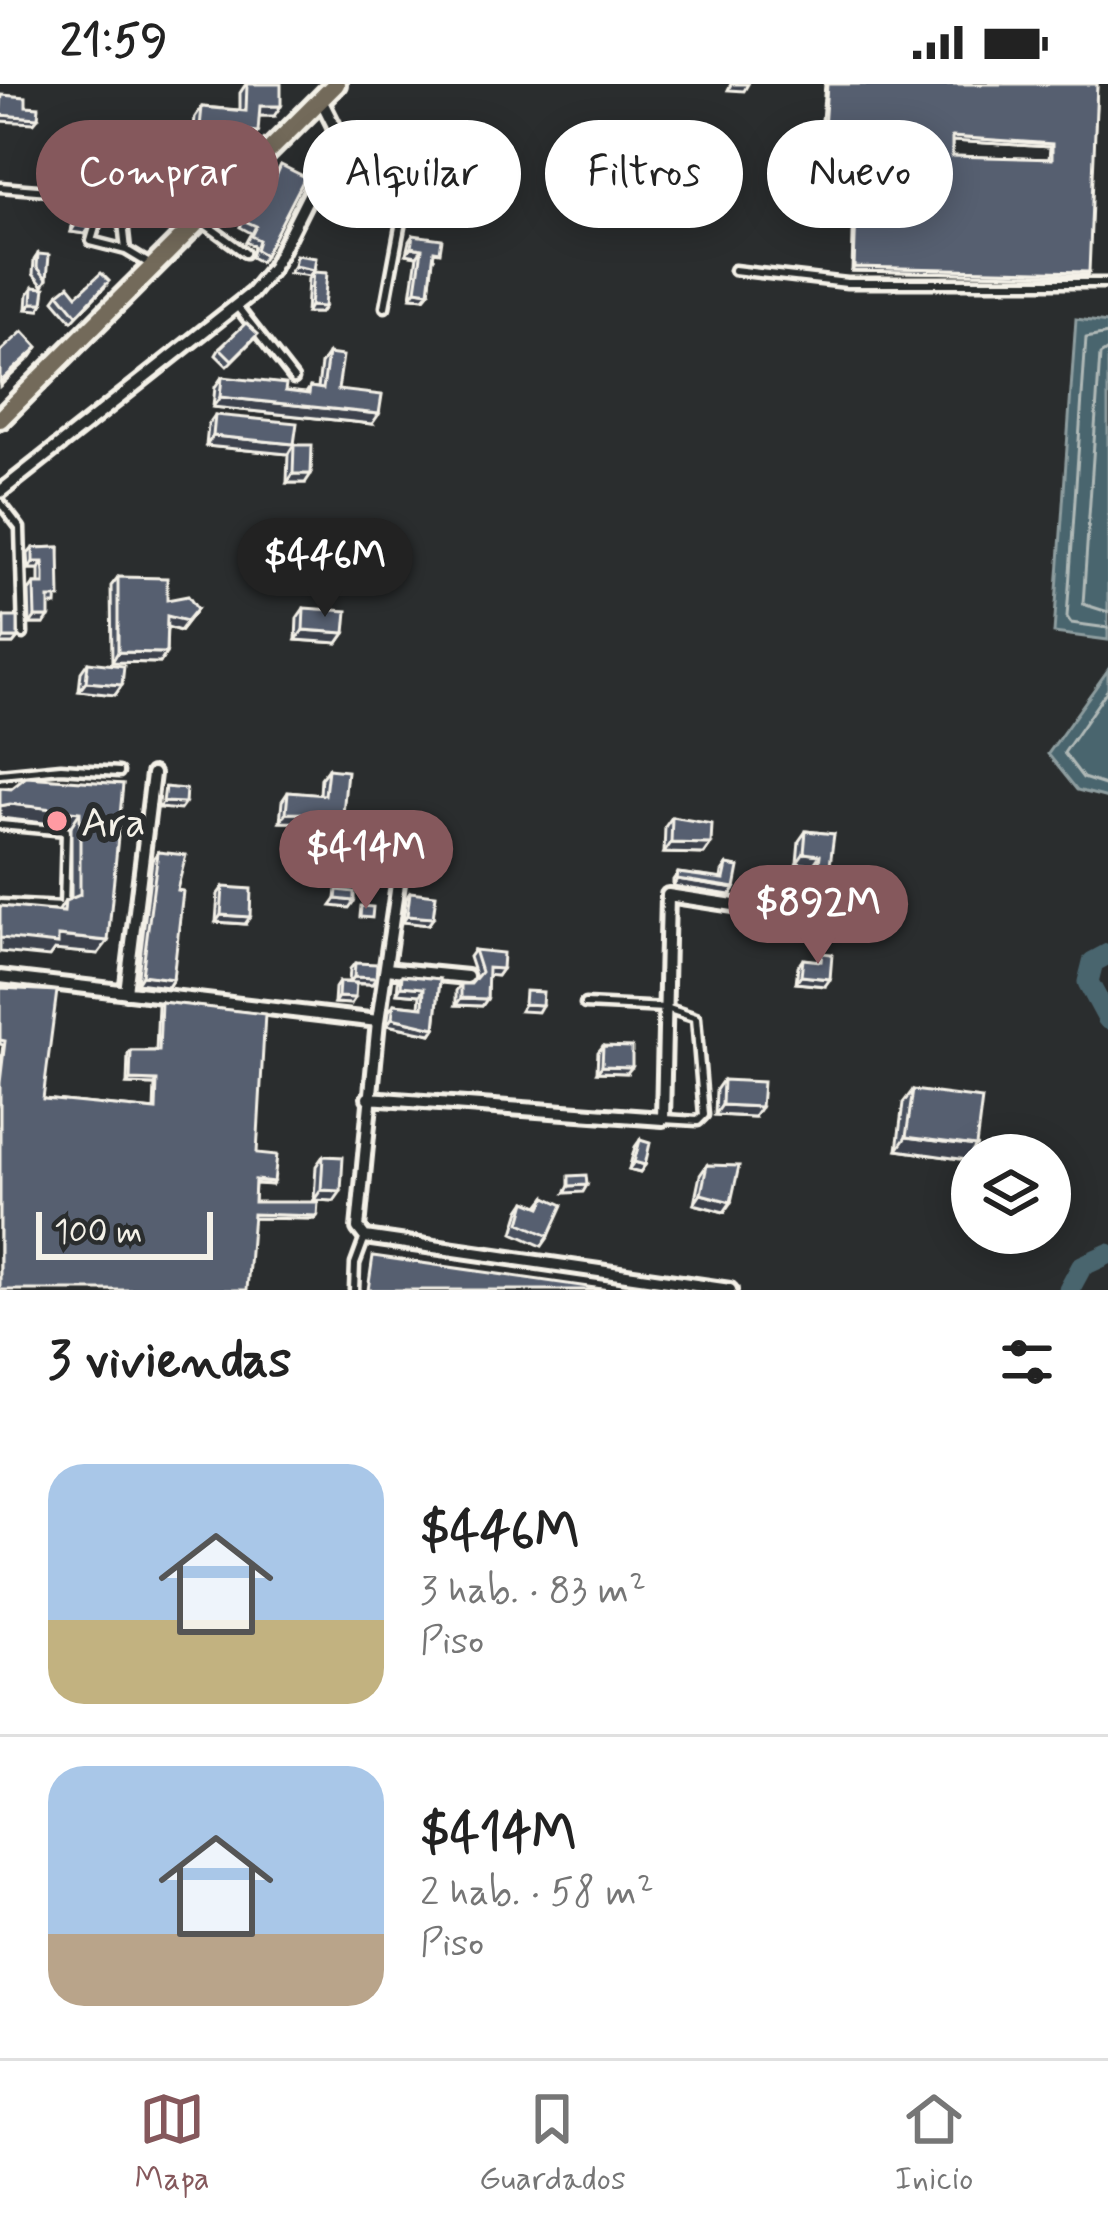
<!DOCTYPE html>
<html lang="es">
<meta charset="utf-8">
<style>
:root{--surface:#fff;--page:#f6f6f6;--text:#222;--muted:#767676;--line:#e0e0e0;--accent:#85585c}
body{margin:0;font-family:Mynerve,sans-serif;background:var(--page);color:var(--text);height:100vh;display:flex;flex-direction:column;font-size:45px;white-space:nowrap}
*{box-sizing:border-box;margin:0}
p{font-size:39px;color:var(--muted)}
.icon{flex:none;width:66px;height:66px;fill:none;stroke:currentColor;stroke-width:2;stroke-linecap:round;stroke-linejoin:round}
.map{position:relative;height:1206px;overflow:hidden}
.side{display:flex;flex-direction:column;background:var(--surface);flex:1}
.side>*{flex:none}
.banner{position:absolute;left:36px;top:36px;width:1038px;height:108px;display:flex;gap:24px}
.controls{position:absolute;left:951px;top:1050px;display:grid;gap:24px}
.controls a{display:grid;place-items:center;width:120px;height:120px;border-radius:50%;background:var(--surface);box-shadow:0 6px 30px #0003;font-size:60px}
.scale{position:absolute;left:36px;bottom:30px;width:177px;box-sizing:border-box;padding-left:12px;border:6px solid #f4f1e8;border-top:0;font-size:33px;line-height:42px;white-space:nowrap;color:#f4f1e8;-webkit-text-stroke:9px #2a2d2e;paint-order:stroke}
.price{position:absolute;translate:-50% -102px;padding:0 27px;border-radius:42px;background:var(--accent);color:#fff;font-size:39px;line-height:78px;filter:drop-shadow(0 3px 6px #0008)}
.price::after{content:'';position:absolute;left:50%;top:72px;width:36px;height:27px;margin-left:-18px;background:inherit;clip-path:polygon(0 0,100% 0,50% 100%)}
.price.selected{background:#222;color:#fff}
ul{padding:0;list-style:none}
li{display:flex;align-items:center;gap:36px;height:300px;padding:0 48px}
li+li{border-top:3px solid var(--line)}
li span{display:grid;place-items:center;flex:none;width:336px;height:240px;border-radius:36px;color:#555}
li>.icon{margin-inline-start:auto}
span .icon{width:144px;height:144px;fill:#fffc;stroke-width:1}
li b{font-size:51px}
h2{display:flex;justify-content:space-between;align-items:center;height:144px;padding:0 48px;font-size:51px}
.pill{padding:0 42px;border-radius:54px;background:var(--surface);box-shadow:0 6px 30px #0003;font-size:42px;line-height:108px}
.pill.selected{background:var(--accent);color:#fff}
.status{display:flex;justify-content:space-between;align-items:center;height:84px;padding:0 60px;background:var(--surface);direction:ltr}
.status svg{height:33px;fill:currentColor}
.menu{display:flex;justify-content:space-around;align-items:center;height:168px;border-top:3px solid var(--line);background:var(--surface);font-size:33px;color:var(--muted)}
.menu a{display:grid;justify-items:center;gap:6px}
.menu .selected{color:var(--accent)}
.map>svg:first-child{display:block}
.water{fill:#4a656e;stroke:#8e9d9f;stroke-width:3}
.lines{fill:none;stroke-linecap:round;stroke-linejoin:round}
.shore{stroke:#b0b9b7;stroke-width:3}
.river{stroke:#4a656e;stroke-width:21}
.lane-casing{stroke:#f4f1e8;stroke-width:15}
.street-casing{stroke:#f4f1e8;stroke-width:20}
.primary-casing{stroke:#f4f1e8;stroke-width:26}
.lane{stroke:#2a2d2e;stroke-width:6}
.street{stroke:#2a2d2e;stroke-width:10}
.primary{stroke:#736b5a;stroke-width:16}
.wall{fill:#4a515f;stroke:#f4f1e8;stroke-width:3;fill-rule:evenodd}
.shaded-wall{fill:#3c424e;stroke:#f4f1e8;stroke-width:3}
.building{fill:#565e6f;stroke:#f4f1e8;stroke-width:3;fill-rule:evenodd}
.poi-dot{fill:#ff9aa2;stroke:#2a2d2e;stroke-width:4.5}
.labels{text-anchor:middle;stroke-width:12;stroke-linejoin:round;paint-order:stroke}
.poi-label{font-size:42px;fill:#f4f1e8;stroke:#2a2d2e;text-anchor:start}
</style>
<div class="status"><b>21:59</b><svg viewBox="0 0 49 12"><path d="M0 12V9h3v3zM5 12V6h3v6zM10 12V3h3v9zM15 12V0h3v12zM26 1h20v11H26zM47 4h2v5h-2z"/></svg></div>
<div class="map">
<svg width="1108" height="1206" viewBox="0 0 1108 1206">
<rect width="100%" height="100%" fill="#2a2d2e"/>
<filter id="ink" filterUnits="userSpaceOnUse"><feTurbulence type="fractalNoise" baseFrequency=".00833" numOctaves="2"/><feDisplacementMap in="SourceGraphic" scale="24" xChannelSelector="R" yChannelSelector="G"/><feConvolveMatrix kernelMatrix="1 2 1 2 8 2 1 2 1" color-interpolation-filters="sRGB"/></filter>
<g filter="url(#ink)">
<path class="water" d="M 1076,235 L 1108,239 L 1108,556 L 1054,549 Z
M 1108,586 L 1108,714 L 1077,706 L 1048,670 Z"/>
<g class="lines">
<path class="shore" d="M 1108,250 L 1086,254 L 1067,533 L 1071,539 L 1108,544
M 1108,266 L 1100,271 L 1083,520 L 1108,528
M 1108,605 L 1064,669 L 1083,694 L 1108,702"/>
<path class="river" d="M 1108,870 L 1093,878 L 1088,898 L 1108,935
M 1069,1206 L 1082,1182 L 1108,1170"/>
<defs>
<path id="lane" d="M 325,87 L 398,121 L 402,132 L 385,223
M 0,103 L 161,116 L 182,123 L 245,169
M 105,109 L 91,157 L 126,166 L 151,181
M 127,124 L 145,118
M 123,138 L 126,166
M 734,186 L 847,199 L 1108,199
M 236,221 L 294,295
M 0,418 L 20,444 L 23,550
M 0,690 L 61,684 L 119,688
M 0,741 L 66,747 L 64,823 L 0,820
M 585,920 L 666,924 L 696,934 L 704,1031 L 698,1037 L 663,1035
M 354,1206 L 355,1180 L 365,1153"/>
<path id="street" d="M 0,408 L 252,209 L 273,183 L 335,59 L 334,42 L 321,16
M 386,885 L 467,893
M 0,893 L 378,937 L 358,1144 L 365,1153 L 730,1206
M 126,908 L 153,690
M 378,937 L 399,793
M 368,1014 L 663,1035 L 668,811 L 832,836"/>
<path id="primary" d="M 0,335 L 336,0"/>
</defs>
<use href="#lane" class="lane-casing"/>
<use href="#street" class="street-casing"/>
<use href="#primary" class="primary-casing"/>
<use href="#lane" class="lane"/>
<use href="#street" class="street"/>
<use href="#primary" class="primary"/>
</g>
<path class="wall" d="M 246,0 L 274,32 L 259,32 L 251,58 L 193,53 L 195,33 L 202,23 L 240,26 L 240,9 Z
M 825,0 L 1097,0 L 1087,191 L 852,187 L 856,51 L 821,48 ZM 952,57 L 1050,63 L 1049,75 L 952,72 Z
M 99,36 L 121,39 L 112,93 L 96,91 L 102,58 L 92,57 L 94,43 Z
M 168,73 L 191,109 L 158,104 L 161,83 Z
M 281,81 L 265,171 L 260,178 L 251,173 L 254,162 L 246,158 L 251,149 L 240,143 L 262,100 L 267,93 L 273,96 Z
M 80,110 L 90,143 L 85,150 L 71,148 L 76,117 Z
M 413,151 L 435,175 L 433,174 L 429,208 L 424,214 L 411,213 L 417,172 L 406,170 L 409,157 Z
M 38,170 L 47,195 L 43,202 L 33,190 L 34,176 Z
M 313,188 L 324,223 L 320,229 L 306,229 L 308,195 Z
M 33,203 L 43,219 L 39,226 L 27,225 L 28,210 Z
M 104,204 L 72,237 L 54,216 L 59,209 L 77,211 Z
M 253,256 L 227,282 L 216,271 L 220,264 Z
M 328,270 L 338,306 L 372,340 L 213,323 L 215,303 L 222,293 L 285,307 L 306,309 L 310,303 L 318,304 L 321,280 Z
M 215,331 L 294,361 L 305,399 L 287,399 L 288,370 L 206,362 L 208,341 Z
M 59,463 L 56,521 L 49,521 L 44,540 L 30,540 L 29,507 L 34,500 L 39,500 L 39,485 L 29,485 L 28,470 L 33,464 Z
M 118,493 L 167,516 L 197,525 L 180,547 L 167,543 L 166,569 L 160,579 L 112,578 L 111,502 Z
M 304,524 L 345,549 L 338,559 L 296,556 L 297,534 Z
M 4,533 L 18,554 L 13,560 L 0,560 L 0,539 Z
M 88,578 L 122,601 L 115,611 L 79,607 L 81,588 Z
M 328,685 L 343,730 L 337,739 L 280,738 L 282,717 L 288,708 L 320,711 L 321,694 Z
M 123,700 L 98,870 L 54,866 L 49,873 L 58,828 L 65,817 L 71,815 L 71,742 L 0,734 L 0,704 Z
M 672,733 L 711,760 L 704,770 L 664,769 L 665,743 Z
M 806,747 L 834,750 L 823,791 L 812,789 L 813,781 L 797,779 L 799,757 Z
M 350,761 L 368,797 L 364,803 L 345,802 L 345,767 Z
M 158,768 L 177,806 L 173,895 L 168,903 L 137,899 L 152,776 Z
M 727,781 L 735,804 L 730,811 L 673,802 L 673,796 L 678,789 L 721,795 L 722,788 Z
M 223,803 L 245,840 L 216,838 L 218,810 Z
M 410,808 L 433,834 L 428,841 L 403,838 L 406,815 Z
M 474,866 L 502,885 L 497,892 L 487,891 L 487,915 L 482,922 L 456,921 L 456,907 L 461,900 L 471,900 L 476,894 L 469,873 Z
M 822,869 L 825,902 L 796,899 L 798,882 L 803,875 L 817,877 Z
M 355,879 L 376,894 L 372,900 L 356,900 L 351,920 L 334,919 L 335,904 L 339,898 L 349,898 L 350,885 Z
M 402,891 L 440,895 L 435,944 L 431,950 L 387,941 L 389,927 L 394,920 L 419,923 L 420,911 L 397,909 L 398,898 Z
M 0,904 L 43,1015 L 154,1026 L 155,1001 L 127,1000 L 128,970 L 131,967 L 156,967 L 158,921 L 161,918 L 274,1098 L 272,1101 L 255,1100 L 254,1118 L 317,1132 L 315,1135 L 253,1134 L 0,1206 L 0,984 L 3,961 L 0,960 Z
M 603,962 L 627,989 L 597,988 L 598,968 Z
M 723,996 L 754,1033 L 715,1031 L 716,1006 Z
M 913,1006 L 976,1062 L 967,1076 L 897,1066 L 903,1019 Z
M 640,1056 L 645,1081 L 640,1088 L 629,1085 L 635,1063 Z
M 323,1072 L 334,1117 L 314,1116 L 316,1082 Z
M 707,1081 L 724,1128 L 694,1120 L 700,1091 Z
M 546,1113 L 549,1152 L 542,1162 L 513,1149 L 520,1126 L 526,1117 L 539,1122 Z"/>
<path class="shaded-wall" d="M 731,0 L 748,0 L 744,7 L 728,6 Z
M 260,22 L 281,22 L 274,32 L 253,32 Z
M 0,31 L 38,34 L 34,39 L 0,37 Z
M 200,43 L 258,48 L 251,58 L 193,53 Z
M 824,45 L 859,47 L 856,51 L 821,48 Z
M 97,50 L 107,51 L 102,58 L 92,57 Z
M 952,53 L 1052,60 L 1050,63 L 950,57 Z
M 101,84 L 117,87 L 112,93 L 96,91 Z
M 165,94 L 198,99 L 191,109 L 158,104 Z
M 75,141 L 90,143 L 85,150 L 71,148 Z
M 411,163 L 422,165 L 417,172 L 406,170 Z
M 294,182 L 314,186 L 309,192 L 289,189 Z
M 854,183 L 1089,188 L 1087,191 L 852,187 Z
M 416,206 L 429,208 L 424,214 L 411,213 Z
M 32,219 L 43,219 L 39,226 L 27,225 Z
M 310,222 L 324,223 L 320,229 L 306,229 Z
M 38,263 L 31,273 L 0,302 L 0,298 Z
M 220,313 L 379,330 L 372,340 L 213,323 Z
M 213,352 L 294,360 L 288,370 L 206,362 Z
M 293,390 L 311,390 L 305,399 L 287,399 Z
M 33,478 L 43,478 L 39,485 L 29,485 Z
M 197,525 L 180,547 L 161,541 L 167,532 Z
M 35,533 L 49,533 L 44,540 L 30,540 Z
M 303,546 L 345,549 L 338,559 L 296,556 Z
M 4,554 L 18,554 L 13,560 L 0,560 Z
M 118,568 L 166,569 L 160,579 L 112,578 Z
M 86,598 L 122,601 L 115,611 L 79,607 Z
M 163,718 L 185,719 L 180,726 L 159,724 Z
M 10,720 L 80,728 L 71,742 L 0,734 L 0,722 Z
M 286,729 L 343,730 L 337,739 L 280,738 Z
M 671,759 L 711,760 L 704,770 L 664,769 Z
M 804,769 L 820,771 L 813,781 L 797,779 Z
M 819,779 L 830,781 L 823,791 L 812,789 Z
M 349,795 L 368,797 L 364,803 L 345,802 Z
M 677,795 L 735,804 L 730,811 L 673,802 Z
M 800,814 L 844,815 L 839,821 L 795,821 Z
M 336,815 L 354,817 L 349,824 L 331,822 Z
M 221,831 L 250,833 L 245,840 L 216,838 Z
M 407,832 L 433,834 L 428,841 L 403,838 Z
M 58,852 L 108,857 L 98,870 L 54,866 L 49,873 L 0,868 L 0,854 Z
M 488,884 L 502,885 L 497,892 L 483,891 Z
M 142,891 L 173,895 L 168,903 L 137,899 Z
M 801,892 L 830,895 L 825,902 L 796,899 Z
M 354,893 L 376,894 L 372,900 L 349,899 Z
M 401,902 L 424,904 L 420,911 L 397,909 Z
M 338,913 L 355,914 L 351,920 L 334,919 Z
M 461,914 L 487,915 L 482,922 L 456,921 Z
M 524,920 L 542,921 L 538,928 L 520,927 Z
M 392,934 L 435,944 L 431,950 L 387,941 Z
M 602,982 L 632,983 L 627,989 L 597,988 Z
M 130,996 L 157,997 L 155,1001 L 127,1000 Z
M 722,1021 L 761,1023 L 754,1033 L 715,1031 Z
M 906,1053 L 976,1062 L 967,1076 L 897,1066 Z
M 634,1078 L 645,1081 L 640,1088 L 629,1085 Z
M 255,1096 L 274,1098 L 272,1101 L 253,1099 Z
M 587,1101 L 583,1108 L 565,1109 L 569,1102 Z
M 321,1106 L 341,1107 L 334,1117 L 314,1116 Z
M 701,1110 L 731,1118 L 724,1128 L 694,1120 Z
M 253,1130 L 317,1132 L 315,1135 L 250,1134 Z"/>
<path class="building" d="M 247,0 L 281,0 L 281,22 L 260,22 L 258,48 L 200,43 L 202,23 L 246,27 Z
M 827,0 L 1097,0 L 1089,188 L 854,183 L 859,47 L 824,45 ZM 952,53 L 1052,60 L 1052,75 L 952,72 Z
M 2,11 L 26,13 L 26,22 L 39,23 L 38,34 L 0,31 Z
M 99,36 L 121,39 L 117,87 L 101,84 L 107,51 L 97,50 Z
M 168,73 L 201,77 L 198,99 L 165,94 Z
M 281,81 L 305,93 L 265,171 L 256,166 L 259,156 L 251,152 L 256,142 L 245,137 L 267,93 L 274,97 Z
M 80,110 L 95,114 L 90,143 L 75,141 Z
M 111,119 L 122,120 L 126,127 L 107,133 Z
M 148,122 L 150,137 L 133,136 L 128,128 Z
M 413,151 L 442,155 L 440,168 L 434,167 L 429,208 L 416,206 L 422,165 L 411,163 Z
M 38,170 L 49,171 L 47,195 L 37,183 Z
M 296,171 L 316,174 L 314,186 L 294,182 Z
M 313,188 L 327,189 L 324,223 L 310,222 Z
M 101,189 L 109,197 L 77,231 L 59,209 L 69,201 L 77,211 Z
M 33,203 L 45,204 L 43,219 L 32,219 Z
M 246,239 L 258,250 L 232,276 L 220,264 Z
M 23,247 L 38,263 L 0,298 L 0,268 Z
M 328,270 L 343,272 L 338,306 L 382,311 L 379,330 L 220,313 L 222,293 L 286,300 L 285,307 L 309,310 L 310,303 L 323,305 Z
M 215,331 L 297,339 L 294,360 L 213,352 Z
M 294,361 L 312,361 L 311,390 L 293,390 Z
M 59,463 L 60,514 L 49,514 L 49,533 L 35,533 L 34,500 L 44,500 L 44,489 L 43,478 L 33,478 L 33,464 Z
M 118,493 L 167,494 L 167,516 L 188,512 L 197,525 L 187,537 L 167,532 L 166,569 L 118,568 Z
M 304,524 L 347,527 L 345,549 L 303,546 Z
M 4,533 L 18,533 L 18,554 L 4,554 Z
M 88,578 L 124,582 L 122,601 L 86,598 Z
M 328,685 L 347,687 L 343,730 L 286,729 L 288,708 L 325,711 Z
M 26,693 L 123,700 L 108,857 L 58,852 L 58,860 L 0,854 L 0,822 L 64,828 L 65,817 L 80,811 L 80,728 L 10,720 L 0,722 L 0,704 L 11,705 Z
M 165,703 L 186,705 L 185,719 L 163,718 Z
M 672,733 L 712,740 L 711,760 L 671,759 Z
M 806,747 L 834,750 L 830,781 L 819,779 L 820,771 L 804,769 Z
M 350,761 L 371,762 L 368,797 L 349,795 Z
M 158,768 L 186,771 L 177,806 L 183,807 L 173,895 L 142,891 Z
M 727,781 L 739,783 L 735,804 L 677,795 L 678,789 L 724,795 Z
M 223,803 L 251,805 L 250,833 L 221,831 Z
M 801,803 L 845,806 L 844,815 L 800,814 Z
M 337,806 L 354,808 L 354,817 L 336,815 Z
M 410,808 L 436,811 L 433,834 L 407,832 Z
M 361,822 L 373,823 L 372,834 L 360,833 Z
M 474,866 L 503,869 L 502,885 L 488,884 L 487,915 L 461,914 L 461,900 L 471,900 L 481,888 Z
M 822,869 L 832,870 L 830,895 L 801,892 L 803,875 L 821,877 Z
M 355,879 L 377,880 L 376,894 L 354,893 Z
M 402,891 L 440,895 L 435,944 L 392,934 L 394,920 L 423,923 L 424,904 L 401,902 Z
M 339,898 L 356,899 L 355,914 L 338,913 Z
M 0,904 L 57,907 L 43,1015 L 156,1026 L 157,997 L 130,996 L 131,967 L 159,967 L 161,918 L 265,930 L 257,1069 L 277,1071 L 274,1098 L 255,1096 L 254,1118 L 318,1118 L 317,1132 L 253,1130 L 247,1206 L 0,1206 L 0,999 L 5,957 L 0,956 Z
M 525,907 L 543,908 L 542,921 L 524,920 Z
M 603,962 L 632,963 L 632,983 L 602,982 Z
M 723,996 L 763,998 L 761,1023 L 722,1021 Z
M 913,1006 L 982,1015 L 976,1062 L 906,1053 Z
M 640,1056 L 650,1059 L 645,1081 L 634,1078 Z
M 323,1072 L 343,1073 L 341,1107 L 321,1106 Z
M 707,1081 L 739,1082 L 731,1118 L 701,1110 Z
M 586,1091 L 587,1101 L 569,1102 L 569,1092 Z
M 546,1113 L 563,1121 L 549,1152 L 520,1139 L 526,1117 L 541,1123 Z
M 373,1172 L 609,1206 L 368,1206 Z"/>
</g>
<circle class="poi-dot" cx="57" cy="737" r="12"/>
<g class="labels">
<g class="poi-label">
<text x="81" y="752">Ara</text>
</g>
</g>
</svg>
<div class="controls">
<a><svg class="icon" aria-label="layers" viewBox="0 0 24 24"><path d="M12 4l9 5-9 5-9-5zM3 14l9 5 9-5"/></svg></a>
</div>
<div class="scale">100 m</div>
<b class="price selected" style="left:325px;top:536px">$446M</b>
<b class="price" style="left:366px;top:828px">$414M</b>
<b class="price" style="left:818px;top:883px">$892M</b>
<div class="banner">
<a class="pill selected">Comprar</a>
<a class="pill">Alquilar</a>
<a class="pill">Filtros</a>
<a class="pill">Nuevo</a>
</div>
</div>
<section class="side">
<h2>3 viviendas<svg class="icon" aria-label="filters" viewBox="0 0 24 24"><path d="M4 7h16M4 17h16"/><circle cx="9" cy="7" r="2"/><circle cx="15" cy="17" r="2"/></svg></h2>
<ul>
<li><span style="background:linear-gradient(#a9c7e8 65%,#c2b280 0)"><svg class="icon" aria-label="home" viewBox="0 0 24 24"><path d="M3 11l9-7 9 7M6 9v11h12V9"/></svg></span><div><b>$446M</b><p>3 hab. · 83 m²</p><p>Piso</p></div></li>
<li><span style="background:linear-gradient(#a9c7e8 70%,#b9a48a 0)"><svg class="icon" aria-label="home" viewBox="0 0 24 24"><path d="M3 11l9-7 9 7M6 9v11h12V9"/></svg></span><div><b>$414M</b><p>2 hab. · 58 m²</p><p>Piso</p></div></li>
</ul>
</section>
<nav class="menu">
<a class="selected"><svg class="icon" aria-label="map" viewBox="0 0 24 24"><path d="M3 6l6-2 6 2 6-2v14l-6 2-6-2-6 2zM9 4v14M15 6v14"/></svg>Mapa</a>
<a><svg class="icon" aria-label="saved" viewBox="0 0 24 24"><path d="M7 4h10v16l-5-4-5 4z"/></svg>Guardados</a>
<a><svg class="icon" aria-label="home" viewBox="0 0 24 24"><path d="M3 11l9-7 9 7M6 9v11h12V9"/></svg>Inicio</a>
</nav>
